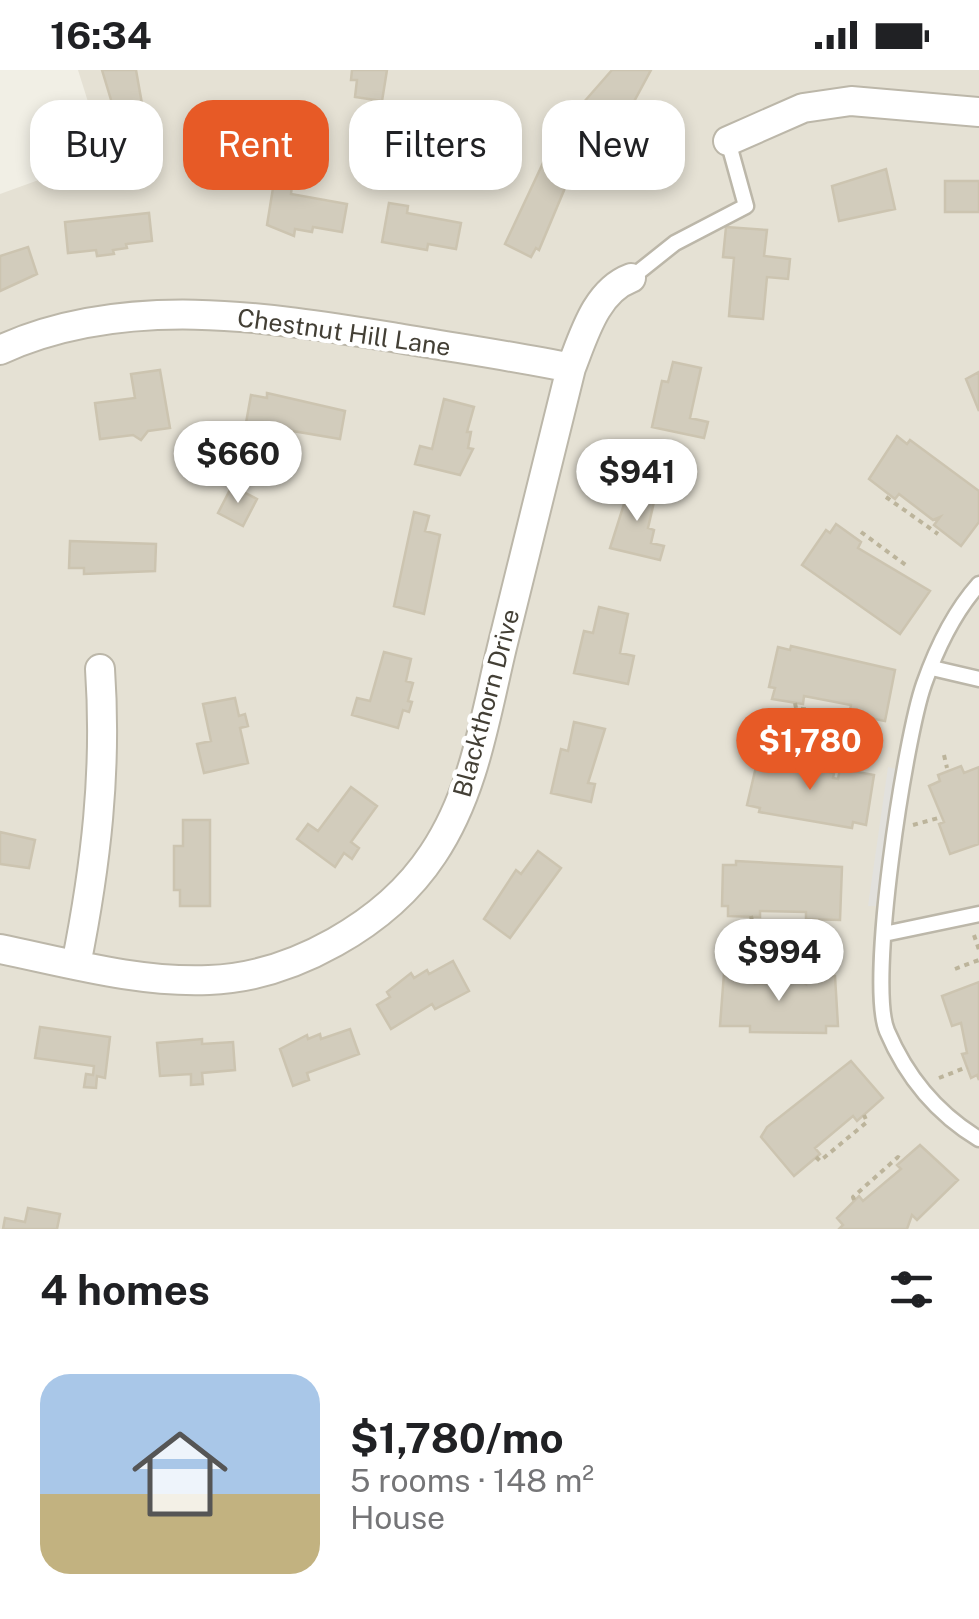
<!DOCTYPE html>
<meta charset="utf-8">
<style>
:root{--surface:#fff;--page:#f6f6f6;--text:#202124;--muted:#757577;--line:#e0e0e0;--accent:#e75a26}
body{margin:0;font-family:"Public Sans",sans-serif;background:var(--page);color:var(--text);height:100vh;display:flex;flex-direction:column;font-size:38px;white-space:nowrap}
*{box-sizing:border-box;margin:0}
p{font-size:32px;color:var(--muted)}
.icon{flex:none;width:55px;height:55px;fill:none;stroke:currentColor;stroke-width:2;stroke-linecap:round;stroke-linejoin:round}
.map{position:relative;height:1159px;overflow:hidden}
.details{display:flex;flex-direction:column;background:var(--surface);flex:1}
.details>*{flex:none}
.top-card{position:absolute;left:30px;top:30px;width:920px;height:90px;display:flex;gap:20px}
.price{position:absolute;translate:-50% -85px;padding:0 22px;border-radius:35px;background:#fff;color:#222;font-size:32px;line-height:65px;filter:drop-shadow(0 2px 5px #0008)}
.price::after{content:'';position:absolute;left:50%;top:60px;width:30px;height:22px;margin-left:-15px;background:inherit;clip-path:polygon(0 0,100% 0,50% 100%)}
.price.selected{background:var(--accent);color:#fff}
ul{padding:0;list-style:none}
li{display:flex;align-items:center;gap:30px;height:250px;padding:0 40px}
li+li{border-top:2px solid var(--line)}
li span{display:grid;place-items:center;flex:none;width:280px;height:200px;border-radius:30px;color:#555}
li>.icon{margin-inline-start:auto}
span .icon{width:120px;height:120px;fill:#fffc;stroke-width:1}
li b{font-size:42px}
h2{display:flex;justify-content:space-between;align-items:center;height:120px;padding:0 40px;font-size:42px}
.chip{padding:0 35px;border-radius:30px;background:var(--surface);box-shadow:0 5px 15px #0003;font-size:35px;line-height:90px}
.chip.selected{background:var(--accent);color:#fff}
.status{display:flex;justify-content:space-between;align-items:center;height:70px;padding:0 50px;background:var(--surface);direction:ltr}
.status svg{height:28px;fill:currentColor}
.map>svg:first-child{display:block}
.residential{fill:#e5e1d4}
.parking{fill:#e2e1dd}
.building{fill:#d2ccbc;stroke:#ccc4b0;stroke-width:2.5}
.lines{fill:none;stroke-linecap:round;stroke-linejoin:round}
.lane-casing{stroke:#bcb7a9;stroke-width:19}
.street-casing{stroke:#bcb7a9;stroke-width:32}
.path{stroke:#bcb49b;stroke-width:4;stroke-dasharray:5 5;stroke-linecap:butt}
.lane{stroke:#fff;stroke-width:14}
.street{stroke:#fff;stroke-width:28}
.labels{text-anchor:middle;stroke-width:9;stroke-linejoin:round;paint-order:stroke}
.street-label{font-size:25px;fill:#433f35;stroke:#fff}
</style>
<div class="status"><b>16:34</b><svg viewBox="0 0 49 12"><path d="M0 12V9h3v3zM5 12V6h3v6zM10 12V3h3v9zM15 12V0h3v12zM26 1h20v11H26zM47 4h2v5h-2z"/></svg></div>
<div class="map">
<svg width="979" height="1159" viewBox="0 0 979 1159">
<rect width="100%" height="100%" fill="#f1efe5"/>
<path class="residential" d="M 78,0 L 979,0 L 979,1159 L 0,1159 L 0,124 L 105,86 Z"/>
<path class="parking" d="M 888,697 L 896,699 L 876,836 L 868,836 Z"/>
<path class="building" d="M 102,0 L 136,0 L 144,45 L 118,53 Z
M 352,0 L 387,0 L 382,31 L 355,27 L 357,10 L 351,10 Z
M 612,0 L 651,0 L 631,37 L 626,33 L 604,51 L 583,33 Z
M 543,93 L 570,106 L 539,180 L 536,178 L 531,187 L 505,174 Z
M 886,99 L 895,139 L 839,151 L 832,116 Z
M 945,111 L 979,111 L 979,142 L 945,142 Z
M 274,112 L 292,115 L 291,124 L 347,134 L 342,162 L 313,157 L 312,162 L 295,159 L 294,166 L 267,155 Z
M 389,133 L 408,136 L 407,143 L 461,153 L 456,179 L 428,174 L 427,180 L 382,172 Z
M 149,143 L 152,171 L 126,174 L 127,178 L 113,180 L 114,184 L 97,186 L 96,180 L 68,183 L 65,152 Z
M 726,157 L 767,160 L 764,186 L 790,189 L 788,209 L 767,207 L 763,249 L 729,246 L 734,188 L 723,187 Z
M 28,177 L 37,204 L 0,221 L 0,186 Z
M 673,292 L 701,298 L 690,348 L 708,352 L 704,368 L 652,357 L 662,311 L 668,312 Z
M 160,300 L 170,358 L 148,361 L 141,370 L 133,365 L 100,369 L 95,333 L 135,328 L 131,304 Z
M 979,302 L 979,341 L 966,309 Z
M 267,323 L 345,341 L 340,369 L 246,353 L 251,325 L 267,328 Z
M 444,329 L 474,337 L 467,362 L 471,362 L 468,378 L 473,379 L 460,405 L 415,394 L 420,376 L 432,379 Z
M 897,366 L 907,374 L 910,370 L 979,421 L 979,452 L 961,476 L 934,455 L 940,447 L 933,450 L 899,424 L 895,429 L 869,409 Z
M 631,412 L 657,419 L 648,458 L 654,460 L 651,473 L 664,476 L 660,490 L 610,478 Z
M 232,416 L 257,429 L 243,456 L 218,443 Z
M 414,442 L 429,446 L 425,461 L 440,465 L 424,544 L 394,536 Z
M 836,454 L 861,472 L 858,478 L 930,521 L 900,564 L 802,495 L 826,460 L 830,463 Z
M 70,471 L 156,474 L 155,501 L 84,504 L 84,498 L 69,498 Z
M 599,537 L 628,544 L 620,583 L 634,586 L 628,614 L 574,603 L 584,561 L 593,563 Z
M 791,576 L 895,600 L 885,651 L 849,644 L 851,635 L 804,626 L 803,634 L 772,629 L 775,618 L 769,617 L 778,577 L 790,580 Z
M 384,582 L 411,589 L 406,611 L 413,613 L 408,631 L 412,632 L 409,642 L 403,640 L 398,658 L 352,645 L 357,628 L 370,631 Z
M 235,628 L 239,646 L 245,644 L 248,656 L 240,658 L 248,693 L 204,703 L 197,674 L 211,671 L 203,634 Z
M 574,652 L 605,659 L 588,713 L 595,714 L 591,732 L 551,723 L 561,679 L 568,681 Z
M 759,684 L 790,689 L 788,699 L 796,696 L 834,703 L 833,708 L 838,709 L 840,699 L 874,705 L 866,755 L 853,752 L 852,758 L 759,742 L 760,738 L 747,735 Z
M 961,696 L 964,703 L 979,697 L 979,774 L 950,784 L 939,754 L 944,752 L 929,716 L 940,711 L 938,705 Z
M 351,717 L 377,736 L 351,772 L 359,778 L 352,789 L 344,783 L 335,797 L 297,769 L 308,754 L 318,761 Z
M 183,750 L 210,750 L 210,836 L 180,836 L 180,820 L 174,820 L 174,776 L 183,776 Z
M 0,762 L 35,770 L 29,798 L 0,794 Z
M 538,781 L 561,798 L 510,868 L 484,849 L 516,800 L 521,804 Z
M 736,791 L 842,797 L 840,850 L 806,849 L 806,842 L 760,841 L 760,847 L 728,846 L 728,836 L 722,836 L 723,795 L 736,795 Z
M 453,891 L 469,921 L 435,939 L 432,934 L 391,959 L 377,935 L 390,927 L 387,922 L 411,903 L 414,908 L 427,900 L 429,904 Z
M 724,903 L 755,903 L 755,914 L 801,911 L 806,914 L 806,905 L 835,906 L 838,956 L 826,956 L 826,963 L 750,962 L 750,956 L 720,956 Z
M 979,912 L 979,1010 L 977,1005 L 971,1008 L 962,984 L 967,983 L 961,953 L 952,956 L 942,926 Z
M 40,957 L 110,967 L 105,1008 L 97,1006 L 96,1018 L 84,1017 L 86,1004 L 93,1005 L 94,996 L 35,988 Z
M 350,959 L 359,984 L 307,1003 L 309,1010 L 293,1016 L 280,979 L 307,965 L 308,969 L 320,964 L 321,969 Z
M 202,969 L 202,974 L 233,972 L 235,1000 L 202,1003 L 203,1014 L 191,1015 L 191,1004 L 160,1006 L 157,973 Z
M 851,991 L 883,1028 L 857,1051 L 853,1046 L 815,1078 L 820,1084 L 794,1106 L 761,1067 L 767,1057 Z
M 920,1075 L 958,1110 L 917,1150 L 912,1145 L 907,1159 L 839,1159 L 843,1155 L 837,1148 L 859,1126 L 863,1131 L 901,1099 L 897,1095 Z
M 28,1138 L 60,1144 L 57,1159 L 3,1159 L 5,1148 L 25,1152 Z"/>
<g class="lines">
<defs>
<path id="lane" d="M 631,208 L 675,173 L 746,136 L 728,71
M 979,514 C 955,541 936,580 924,614 C 905,668 867,913 887,961 C 907,1008 936,1043 979,1069
M 932,598 L 979,609
M 884,864 L 979,844"/>
<path id="street" d="M 728,71 L 803,38 L 851,31 L 979,42
M 0,280 C 125,223 268,247 398,268 C 455,278 513,286 571,298
M 0,879 C 68,893 139,913 209,910 C 292,907 387,854 433,784 C 474,723 485,648 502,577 C 525,484 548,391 571,298 C 584,265 596,221 631,208
M 76,895 C 96,795 107,701 100,599"/>
</defs>
<use href="#lane" class="lane-casing"/>
<use href="#street" class="street-casing"/>
<path class="path" d="M 886,427 L 938,464
M 861,462 L 907,496
M 795,633 L 796,638 L 858,646
M 944,685 L 947,698
M 782,688 L 788,680 L 847,694 L 847,700
M 913,755 L 942,747
M 751,846 L 752,851 L 812,853 L 814,849
M 974,865 L 979,880
M 955,899 L 979,890
M 748,903 L 750,897 L 809,899 L 811,905
M 939,1008 L 967,997
M 816,1087 L 820,1091 L 867,1052 L 864,1045
M 854,1130 L 853,1127 L 898,1087 L 902,1090"/>
<use href="#lane" class="lane"/>
<use href="#street" class="street"/>
</g>
<g class="labels">
<g class="street-label">
<text transform="translate(344 262) rotate(8)" y="9">Chestnut Hill Lane</text>
<text transform="translate(486 633) rotate(-75)" y="9">Blackthorn Drive</text>
</g>
</g>
</svg>
<b class="price" style="left:238px;top:436px">$660</b>
<b class="price" style="left:637px;top:454px">$941</b>
<b class="price selected" style="left:810px;top:723px">$1,780</b>
<b class="price" style="left:779px;top:934px">$994</b>
<div class="top-card">
<a class="chip">Buy</a>
<a class="chip selected">Rent</a>
<a class="chip">Filters</a>
<a class="chip">New</a>
</div>
</div>
<section class="details">
<h2>4 homes<svg class="icon" aria-label="filters" viewBox="0 0 24 24"><path d="M4 7h16M4 17h16"/><circle cx="9" cy="7" r="2"/><circle cx="15" cy="17" r="2"/></svg></h2>
<ul>
<li><span style="background:linear-gradient(#a9c7e8 60%,#c2b280 0)"><svg class="icon" aria-label="home" viewBox="0 0 24 24"><path d="M3 11l9-7 9 7M6 9v11h12V9"/></svg></span><div><b>$1,780/mo</b><p>5 rooms · 148 m²</p><p>House</p></div></li>
</ul>
</section>
